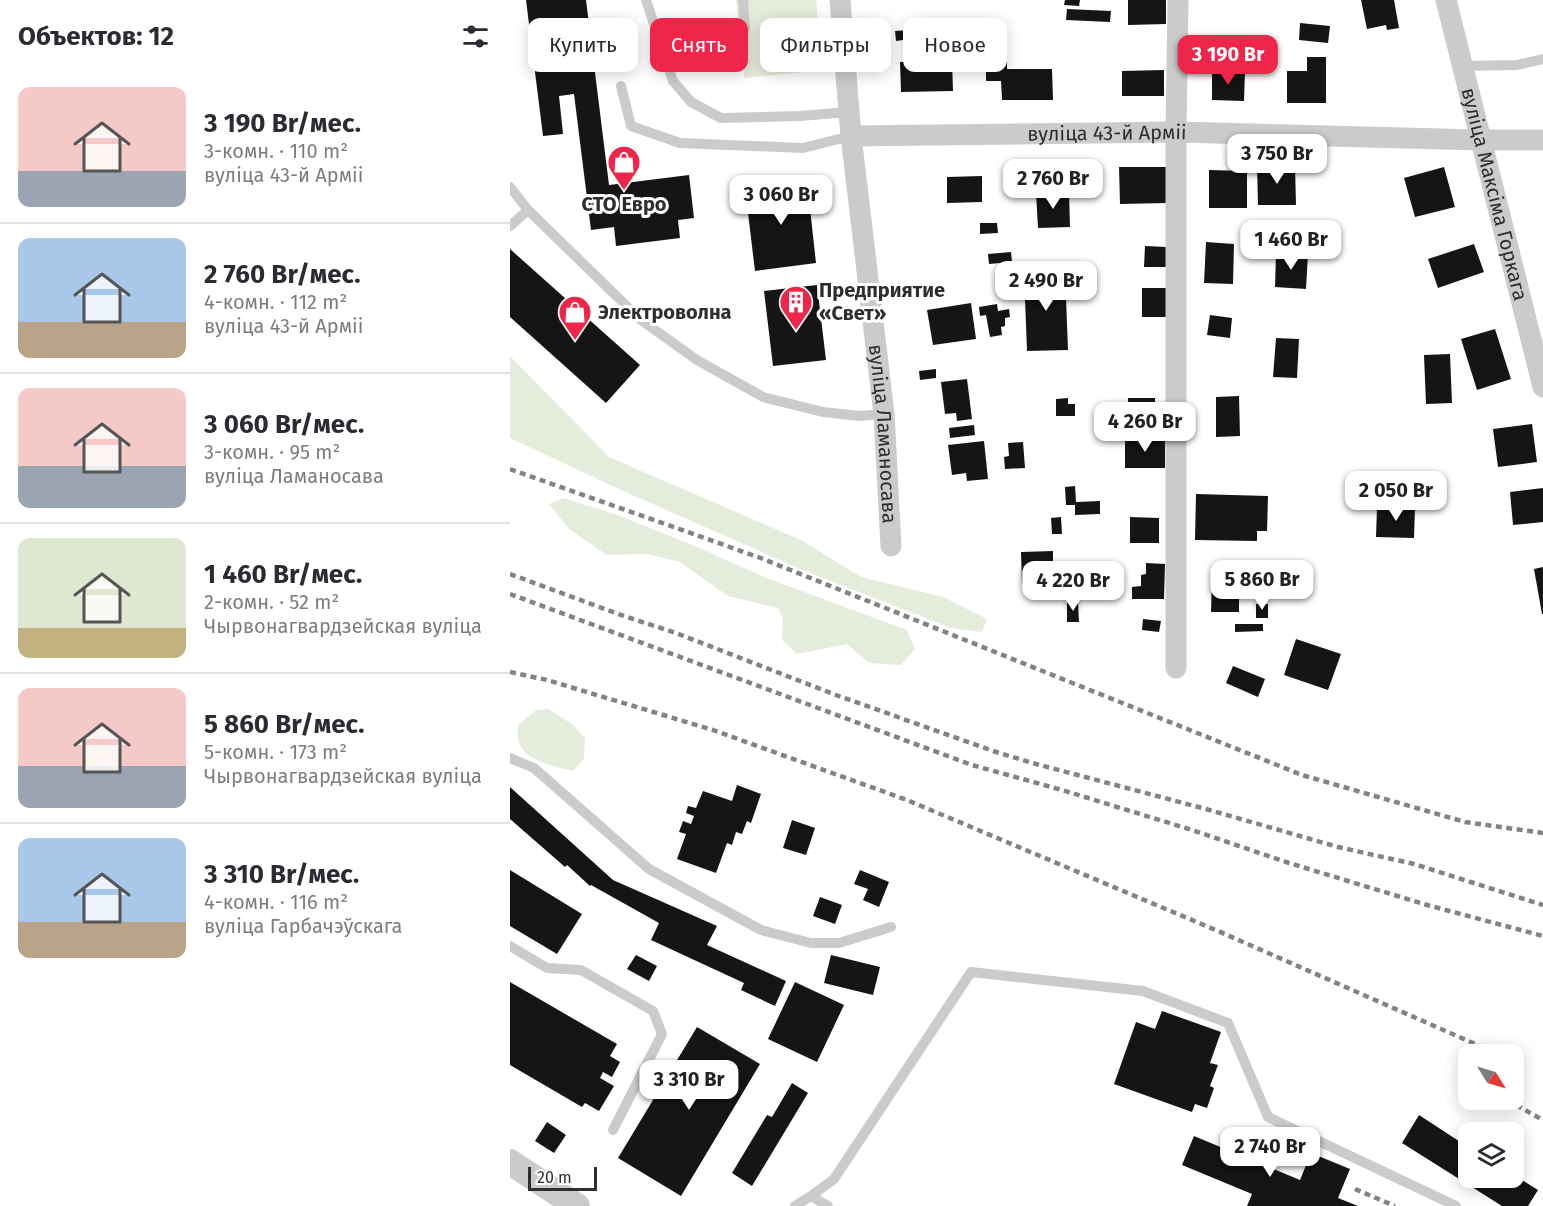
<!DOCTYPE html>
<html lang="ru">
<meta charset="utf-8">
<style>
:root{--surface:#fff;--page:#f2f2f3;--text:#2b2b33;--muted:#7c7c81;--line:#e1e1e2;--accent:#ef264a}
body{margin:0;font-family:"Fira Sans",sans-serif;background:var(--page);color:var(--text);height:100vh;display:flex;flex-direction:column;font-size:22px;white-space:nowrap}
*{box-sizing:border-box;margin:0}
p{font-size:20px;color:var(--muted)}
.icon{flex:none;width:33px;height:33px;fill:none;stroke:currentColor;stroke-width:2;stroke-linecap:round;stroke-linejoin:round}
.map{position:relative;flex:1;overflow:hidden}
.panel{display:flex;flex-direction:column;background:var(--surface);width:510px}
.panel>*{flex:none}
.hud{position:absolute;left:18px;top:18px;width:570px;height:54px;display:flex;gap:12px}
.needle{width:39px;rotate:127deg}
.buttons{position:absolute;left:948px;top:1044px;display:grid;gap:12px}
.buttons a{display:grid;place-items:center;width:66px;height:66px;border-radius:12px;background:var(--surface);box-shadow:0 3px 15px #0003;font-size:30px}
.scale{position:absolute;left:18px;bottom:15px;width:69px;box-sizing:border-box;padding-left:6px;border:3px solid #2e2e2e;border-top:0;font-size:16px;line-height:21px;white-space:nowrap;color:#2e2e2e;-webkit-text-stroke:4px #fff;paint-order:stroke}
.price{position:absolute;translate:-50% -51px;padding:0 14px;border-radius:12px;background:#fff;color:#222;font-size:20px;line-height:39px;filter:drop-shadow(0 2px 3px #0008)}
.price::after{content:'';position:absolute;left:50%;top:36px;width:18px;height:14px;margin-left:-9px;background:inherit;clip-path:polygon(0 0,100% 0,50% 100%)}
.price.active{background:var(--accent);color:#fff}
ul{padding:0;list-style:none}
li{display:flex;align-items:center;gap:18px;height:150px;padding:0 18px}
li+li{border-top:2px solid var(--line)}
li span{display:grid;place-items:center;flex:none;width:168px;height:120px;border-radius:12px;color:#555}
li>.icon{margin-inline-start:auto}
span .icon{width:72px;height:72px;fill:#fffc;stroke-width:1}
li b{font-size:26px}
h2{display:flex;justify-content:space-between;align-items:center;height:72px;padding:0 18px;font-size:26px}
.chip{padding:0 21px;border-radius:12px;background:var(--surface);box-shadow:0 3px 15px #0003;font-size:21px;line-height:54px}
.chip.active{background:var(--accent);color:#fff}
main{display:flex;flex:1;min-height:0}
.map>svg:first-child{display:block}
.green{fill:#e6ecdb}
.building{fill:#151515}
.lines{fill:none;stroke-linecap:round;stroke-linejoin:round}
.service{stroke:#cbcbcb;stroke-width:10}
.minor{stroke:#cbcbcb;stroke-width:21}
.tertiary{stroke:#cbcbcb;stroke-width:26}
.rail{stroke:#838383;stroke-width:4.5;stroke-dasharray:6 4.5;stroke-linecap:butt}
.labels{text-anchor:middle;stroke-width:6;stroke-linejoin:round;paint-order:stroke}
.street-label{font-size:20px;fill:#2e2e2e;stroke:#fff}
.poi-label{font-size:20px;font-weight:bold;fill:#2e2e2e;stroke:#fff;text-anchor:start}
</style>
<main>
<section class="panel">
<h2>Объектов: 12<svg class="icon" aria-label="filters" viewBox="0 0 24 24"><path d="M4 7h16M4 17h16"/><circle cx="9" cy="7" r="2"/><circle cx="15" cy="17" r="2"/></svg></h2>
<ul>
<li><span style="background:linear-gradient(#f6c9c9 70%,#9aa5b1 0)"><svg class="icon" aria-label="home" viewBox="0 0 24 24"><path d="M3 11l9-7 9 7M6 9v11h12V9"/></svg></span><div><b>3 190 Br/мес.</b><p>3-комн. · 110 m²</p><p>вуліца 43-й Арміі</p></div></li>
<li><span style="background:linear-gradient(#a9c7e8 70%,#b9a48a 0)"><svg class="icon" aria-label="home" viewBox="0 0 24 24"><path d="M3 11l9-7 9 7M6 9v11h12V9"/></svg></span><div><b>2 760 Br/мес.</b><p>4-комн. · 112 m²</p><p>вуліца 43-й Арміі</p></div></li>
<li><span style="background:linear-gradient(#f6c9c9 65%,#9aa5b1 0)"><svg class="icon" aria-label="home" viewBox="0 0 24 24"><path d="M3 11l9-7 9 7M6 9v11h12V9"/></svg></span><div><b>3 060 Br/мес.</b><p>3-комн. · 95 m²</p><p>вуліца Ламаносава</p></div></li>
<li><span style="background:linear-gradient(#dfe7d0 75%,#c2b280 0)"><svg class="icon" aria-label="home" viewBox="0 0 24 24"><path d="M3 11l9-7 9 7M6 9v11h12V9"/></svg></span><div><b>1 460 Br/мес.</b><p>2-комн. · 52 m²</p><p>Чырвонагвардзейская вуліца</p></div></li>
<li><span style="background:linear-gradient(#f6c9c9 65%,#9aa5b1 0)"><svg class="icon" aria-label="home" viewBox="0 0 24 24"><path d="M3 11l9-7 9 7M6 9v11h12V9"/></svg></span><div><b>5 860 Br/мес.</b><p>5-комн. · 173 m²</p><p>Чырвонагвардзейская вуліца</p></div></li>
<li><span style="background:linear-gradient(#a9c7e8 70%,#b9a48a 0)"><svg class="icon" aria-label="home" viewBox="0 0 24 24"><path d="M3 11l9-7 9 7M6 9v11h12V9"/></svg></span><div><b>3 310 Br/мес.</b><p>4-комн. · 116 m²</p><p>вуліца Гарбачэўскага</p></div></li>
</ul>
</section>
<div class="map">
<svg width="1033" height="1206" viewBox="0 0 1033 1206">
<rect width="100%" height="100%" fill="#fff"/>
<path class="green" d="M 226,0 L 306,0 L 313,70 L 234,78 Z
M 0,356 L 99,457 L 291,540 L 351,577 L 433,597 L 477,619 L 472,632 L 441,628 L 290,569 L 111,490 L 0,438 Z
M 54,498 L 107,515 L 187,547 L 259,579 L 397,630 L 405,649 L 391,665 L 359,663 L 337,644 L 287,654 L 272,640 L 273,619 L 268,608 L 218,596 L 170,562 L 138,554 L 97,555 L 59,529 L 39,504 Z
M 38,709 L 62,724 L 75,738 L 74,759 L 63,771 C 44,766 13,762 8,739 C 7,734 8,729 8,725 L 26,710 Z"/>
<path class="building" d="M 16,0 L 76,0 L 99,185 L 179,175 L 184,218 L 168,220 L 170,238 L 106,246 L 104,227 L 81,230 L 64,94 L 49,96 L 53,134 L 33,136 Z
M 555,0 L 570,0 L 569,6 L 554,5 Z
M 618,0 L 656,0 L 656,24 L 618,25 Z
M 851,0 L 884,0 L 889,28 L 877,30 L 876,25 L 857,29 Z
M 557,9 L 601,11 L 600,22 L 556,20 Z
M 790,23 L 820,26 L 818,43 L 789,40 Z
M 400,30 L 400,39 L 386,41 L 385,31 Z
M 484,54 L 497,54 L 497,69 L 542,69 L 543,100 L 492,100 L 491,81 L 476,81 L 476,67 L 484,67 Z
M 797,57 L 816,57 L 816,103 L 777,103 L 777,71 L 797,71 Z
M 442,61 L 443,91 L 391,92 L 390,62 Z
M 654,70 L 654,96 L 612,96 L 612,71 Z
M 702,71 L 735,71 L 734,101 L 702,100 Z
M 785,165 L 786,205 L 748,205 L 747,166 Z
M 609,167 L 656,167 L 657,203 L 610,204 Z
M 934,167 L 945,207 L 905,217 L 894,178 Z
M 699,170 L 737,171 L 737,208 L 699,208 Z
M 472,176 L 472,202 L 437,203 L 437,177 Z
M 297,181 L 306,263 L 245,271 L 235,188 Z
M 559,192 L 560,227 L 528,228 L 526,193 Z
M 470,223 L 487,223 L 488,233 L 470,234 Z
M 696,242 L 724,244 L 723,284 L 694,283 Z
M 964,244 L 974,272 L 928,288 L 918,259 Z
M 635,246 L 657,247 L 656,267 L 634,267 Z
M 0,249 L 130,365 L 96,403 L 0,317 Z
M 501,252 L 502,262 L 479,264 L 478,254 Z
M 766,253 L 798,254 L 796,289 L 765,287 Z
M 555,272 L 558,350 L 517,351 L 514,273 Z
M 307,285 L 316,360 L 263,366 L 254,291 Z
M 632,288 L 657,288 L 657,317 L 632,317 Z
M 461,303 L 466,339 L 423,345 L 417,310 Z
M 487,304 L 488,311 L 499,309 L 500,317 L 495,318 L 495,326 L 491,327 L 492,335 L 480,337 L 476,315 L 470,316 L 469,307 Z
M 700,315 L 722,318 L 720,338 L 697,335 Z
M 985,329 L 1001,379 L 967,390 L 951,339 Z
M 766,338 L 789,339 L 787,378 L 763,377 Z
M 940,354 L 942,403 L 916,404 L 914,355 Z
M 426,369 L 426,378 L 410,380 L 409,371 Z
M 457,379 L 462,419 L 447,421 L 446,413 L 435,414 L 431,382 Z
M 729,396 L 730,436 L 706,437 L 706,397 Z
M 558,398 L 558,404 L 565,404 L 565,416 L 546,416 L 546,399 Z
M 618,398 L 645,398 L 645,417 L 618,417 Z
M 1022,424 L 1027,462 L 988,467 L 983,429 Z
M 464,425 L 465,435 L 440,438 L 439,428 Z
M 615,438 L 655,438 L 655,468 L 615,468 Z
M 474,441 L 478,479 L 457,481 L 456,473 L 442,475 L 438,445 Z
M 513,442 L 515,468 L 495,469 L 494,457 L 499,456 L 498,443 Z
M 565,486 L 566,502 L 590,501 L 590,514 L 565,515 L 565,505 L 556,505 L 555,487 Z
M 1033,488 L 1033,522 L 1003,525 L 1000,492 Z
M 686,494 L 758,496 L 757,531 L 747,531 L 747,541 L 685,540 Z
M 867,507 L 905,508 L 904,538 L 866,537 Z
M 551,517 L 552,534 L 542,534 L 541,518 Z
M 620,517 L 649,518 L 649,543 L 620,543 Z
M 543,551 L 543,583 L 512,584 L 511,552 Z
M 636,563 L 655,564 L 654,599 L 622,599 L 622,587 L 631,586 L 631,575 L 636,574 Z
M 1033,567 L 1033,614 L 1032,614 L 1024,569 Z
M 702,579 L 729,580 L 729,612 L 701,612 Z
M 568,602 L 569,622 L 557,622 L 557,603 Z
M 746,604 L 758,604 L 758,618 L 746,618 Z
M 633,619 L 651,621 L 649,632 L 632,630 Z
M 725,624 L 753,624 L 753,631 L 725,632 Z
M 786,639 L 831,654 L 818,690 L 774,675 Z
M 723,666 L 755,679 L 748,697 L 716,683 Z
M 227,785 L 251,794 L 241,823 L 237,821 L 232,834 L 226,832 L 222,845 L 217,843 L 206,873 L 167,859 L 176,834 L 169,832 L 173,821 L 181,824 L 184,816 L 176,813 L 178,806 L 186,808 L 193,791 L 222,801 Z
M 0,787 L 103,880 L 207,926 L 197,945 L 276,981 L 265,1006 L 231,990 L 234,983 L 141,940 L 149,923 L 81,885 L 80,886 L 57,865 L 55,867 L 0,819 Z
M 282,820 L 305,828 L 296,855 L 273,848 Z
M 0,870 L 72,914 L 47,954 L 0,926 Z
M 350,870 L 379,882 L 369,907 L 353,900 L 358,889 L 344,884 Z
M 310,897 L 332,905 L 325,924 L 303,916 Z
M 126,955 L 147,966 L 139,981 L 117,969 Z
M 321,955 L 370,967 L 363,995 L 314,983 Z
M 0,982 L 107,1044 L 100,1056 L 110,1062 L 102,1077 L 93,1072 L 90,1078 L 104,1086 L 89,1111 L 75,1103 L 72,1107 L 0,1065 Z
M 285,982 L 334,1005 L 307,1062 L 258,1039 Z
M 652,1011 L 711,1032 L 700,1063 L 708,1065 L 700,1086 L 704,1088 L 697,1108 L 685,1104 L 682,1112 L 604,1084 L 626,1022 L 645,1029 Z
M 187,1027 L 250,1064 L 171,1196 L 108,1158 Z
M 282,1083 L 298,1093 L 242,1186 L 222,1173 L 257,1115 L 262,1117 Z
M 909,1115 L 958,1147 L 958,1178 L 1004,1178 L 1004,1175 L 1028,1190 L 1018,1206 L 992,1206 L 892,1143 Z
M 37,1122 L 56,1135 L 44,1153 L 25,1141 Z
M 684,1136 L 790,1180 L 801,1153 L 840,1169 L 828,1198 L 848,1206 L 737,1206 L 742,1194 L 672,1165 Z"/>
<g class="lines">
<path class="service" d="M 136,0 L 163,81 L 181,102 L 211,118 L 290,116 L 339,112
M 233,0 L 235,28
M 953,66 L 1007,65 L 1033,59
M 111,86 L 121,126 L 170,143 L 293,148 L 341,136
M 0,187 L 18,210 L 131,320 L 187,360 L 253,397 L 313,412 L 349,416 L 374,414
M 0,226 L 18,210
M 0,758 L 24,768 L 139,869 L 251,930 L 301,943 L 329,943 L 381,927
M 0,946 L 37,968 L 71,970 L 143,1011 L 152,1034 L 103,1130
M 301,1196 L 324,1179 L 461,972 L 633,991 L 718,1023 L 758,1117 L 946,1206
M 285,1206 L 301,1196 L 318,1206"/>
<g class="minor">
<path id="s1" d="M 330,0 L 341,136 L 374,414 L 381,546"/>
<path id="s2" d="M 936,0 L 1033,387"/>
<path id="s3" d="M 341,136 L 666,132 L 971,140 L 1033,140"/>
<path d="M 666,668 L 666,132 L 668,0"/>
</g>
<path class="tertiary" d="M 0,1162 L 67,1206"/>
<path class="rail" d="M 0,469 L 248,557 L 792,775 L 955,822 L 1033,833
M 0,574 L 111,615 L 166,633 L 326,695 L 483,751 L 526,764 L 696,809 L 828,847 L 904,864 L 1033,905
M 0,594 L 462,765 L 552,790 L 682,830 L 779,863 L 917,905 L 1033,936
M 0,672 L 37,680 L 203,730 L 397,800 L 708,931 L 988,1054
M 1004,1062 L 1012,1065
M 957,1076 L 958,1077
M 997,1100 L 1033,1120
M 845,1189 L 885,1206"/>
</g>
<defs>
<symbol id="shop-pin" viewBox="-11 -11 22 30"><path d="M0 17L-7.5 6A9.5 9.5 0 1 1 7.5 6Z" fill="#ef264a" stroke="#fff"/><path d="M-5-2.5h2.3a2.7 3.5 0 0 1 5.4 0H5L5.5 6h-11ZM-1.5-2.5h3a1.5 2.3 0 0 0-3 0Z" fill="#fff"/></symbol>
<symbol id="building-pin" viewBox="-11 -11 22 30"><path d="M0 17L-7.5 6A9.5 9.5 0 1 1 7.5 6Z" fill="#ef264a" stroke="#fff"/><path d="M-4-6H4V6H1V3H-1V6H-4ZM-2.5-4.3h1.7v1.8h-1.7ZM.8-4.3h1.7v1.8H.8ZM-2.5-1h1.7V.8h-1.7ZM.8-1h1.7V.8H.8Z" fill="#fff"/></symbol>
</defs>
<g fill-rule="evenodd">
<use href="#shop-pin" x="95" y="143" width="38" height="52"/>
<use href="#building-pin" x="267" y="283" width="38" height="52"/>
<use href="#shop-pin" x="46" y="293" width="38" height="52"/>
</g>
<g class="labels">
<g class="street-label">
<text dy="7" stroke="none"><textPath href="#s3" startOffset="256">вуліца 43-й Арміі</textPath></text>
<text dy="7" stroke="none"><textPath href="#s2" startOffset="200">вуліца Максіма Горкага</textPath></text>
<text dy="7" stroke="none"><textPath href="#s1" startOffset="436">вуліца Ламаносава</textPath></text>
</g>
<g class="poi-label">
<text x="114" y="211" text-anchor="middle">СТО Евро</text>
<text x="309" y="297">Предприятие<tspan x="309" dy="23">«Свет»</tspan></text>
<text x="88" y="319">Электроволна</text>
</g>
</g>
</svg>
<div class="buttons">
<a><svg class="needle" viewBox="-14 -14 28 28"><path d="M0-13l5 13h-10z" fill="#e53935"/><path d="M0 13l5-13h-10z" fill="#7c7c81"/></svg></a>
<a><svg class="icon" aria-label="layers" viewBox="0 0 24 24"><path d="M12 4l9 5-9 5-9-5zM3 14l9 5 9-5"/></svg></a>
</div>
<div class="scale">20 m</div>
<b class="price active" style="left:718px;top:86px">3 190 Br</b>
<b class="price" style="left:767px;top:185px">3 750 Br</b>
<b class="price" style="left:543px;top:210px">2 760 Br</b>
<b class="price" style="left:271px;top:226px">3 060 Br</b>
<b class="price" style="left:781px;top:271px">1 460 Br</b>
<b class="price" style="left:536px;top:312px">2 490 Br</b>
<b class="price" style="left:635px;top:453px">4 260 Br</b>
<b class="price" style="left:886px;top:522px">2 050 Br</b>
<b class="price" style="left:752px;top:611px">5 860 Br</b>
<b class="price" style="left:563px;top:612px">4 220 Br</b>
<b class="price" style="left:179px;top:1111px">3 310 Br</b>
<b class="price" style="left:760px;top:1178px">2 740 Br</b>
<div class="hud">
<a class="chip">Купить</a>
<a class="chip active">Снять</a>
<a class="chip">Фильтры</a>
<a class="chip">Новое</a>
</div>
</div>
</main>
